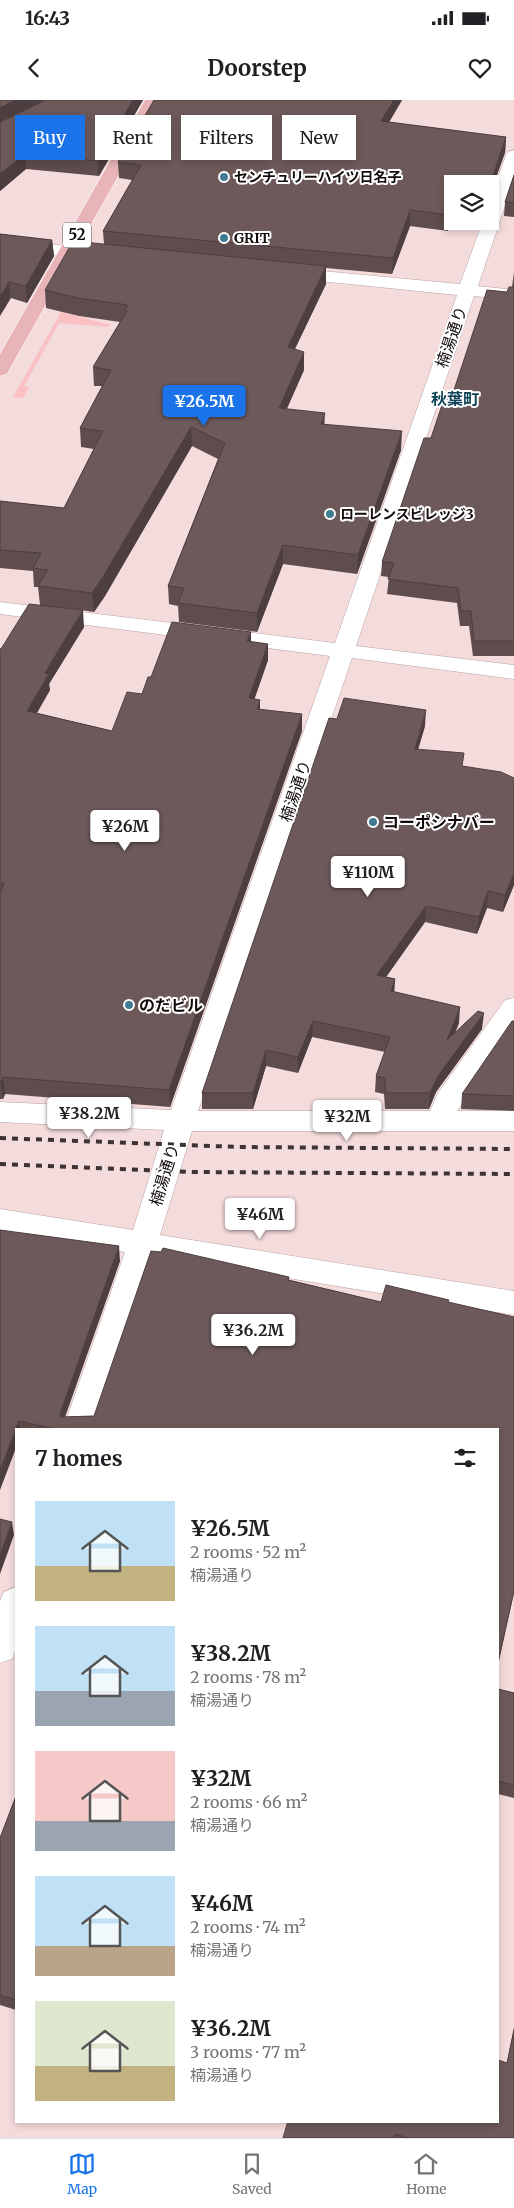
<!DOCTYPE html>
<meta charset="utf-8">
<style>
:root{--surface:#fff;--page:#f2f2f2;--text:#202124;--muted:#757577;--line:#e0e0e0;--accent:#1a73e8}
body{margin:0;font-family:Merriweather,"Noto Sans JP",serif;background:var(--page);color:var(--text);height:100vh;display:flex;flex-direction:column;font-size:19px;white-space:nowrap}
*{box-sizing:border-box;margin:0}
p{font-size:16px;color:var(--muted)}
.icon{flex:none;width:28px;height:28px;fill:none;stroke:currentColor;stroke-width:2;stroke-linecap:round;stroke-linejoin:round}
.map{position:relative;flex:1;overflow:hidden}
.panel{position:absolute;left:15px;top:1328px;width:484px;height:695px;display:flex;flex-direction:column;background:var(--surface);border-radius:0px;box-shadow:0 2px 8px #0003}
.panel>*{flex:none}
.hud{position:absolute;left:15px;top:15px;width:485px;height:45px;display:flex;gap:10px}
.controls{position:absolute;left:444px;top:75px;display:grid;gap:10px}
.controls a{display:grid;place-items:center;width:55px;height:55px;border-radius:0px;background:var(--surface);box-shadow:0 2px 8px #0003;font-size:25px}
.price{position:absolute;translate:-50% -42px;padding:0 11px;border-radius:5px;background:#fff;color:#222;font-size:16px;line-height:32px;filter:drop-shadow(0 1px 2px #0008)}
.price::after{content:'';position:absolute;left:50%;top:30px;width:15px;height:11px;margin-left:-8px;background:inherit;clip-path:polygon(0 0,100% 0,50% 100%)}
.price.active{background:var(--accent);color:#fff}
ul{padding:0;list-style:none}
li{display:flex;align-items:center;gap:15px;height:125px;padding:0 20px}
li span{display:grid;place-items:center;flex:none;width:140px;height:100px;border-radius:0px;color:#555}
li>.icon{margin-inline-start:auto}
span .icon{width:60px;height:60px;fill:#fffc;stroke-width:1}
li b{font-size:21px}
h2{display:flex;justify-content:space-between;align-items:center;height:60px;padding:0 20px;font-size:21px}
.chip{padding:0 18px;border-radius:0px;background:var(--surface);box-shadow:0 2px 8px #0003;font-size:18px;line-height:45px}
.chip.active{background:var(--accent);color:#fff}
.status{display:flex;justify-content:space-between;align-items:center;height:35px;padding:0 25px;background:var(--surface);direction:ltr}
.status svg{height:14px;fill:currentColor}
header{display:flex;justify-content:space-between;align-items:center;height:65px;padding:0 20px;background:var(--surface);font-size:22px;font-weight:700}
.menu{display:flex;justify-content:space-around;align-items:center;height:70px;border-top:1px solid var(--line);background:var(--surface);font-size:14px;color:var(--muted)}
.menu a{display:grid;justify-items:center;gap:2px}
.menu .active{color:var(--accent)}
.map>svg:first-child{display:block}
.green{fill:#fac0c3}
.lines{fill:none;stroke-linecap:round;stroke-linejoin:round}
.minor-casing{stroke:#b9a2a3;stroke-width:1}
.major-casing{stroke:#fff;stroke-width:1}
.minor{fill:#fff;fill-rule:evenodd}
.major{fill:#e9b4b8;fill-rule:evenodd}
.rail{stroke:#3d3333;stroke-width:4;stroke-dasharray:6 6;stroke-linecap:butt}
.wall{fill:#5f4d4d}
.shaded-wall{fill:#4d3e3f}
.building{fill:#6e595a;stroke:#4d3e3f}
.poi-dot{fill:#407c93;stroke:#fff;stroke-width:2}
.labels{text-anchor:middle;stroke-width:4;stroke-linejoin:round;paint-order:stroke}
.far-poi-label{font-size:14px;font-weight:bold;fill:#120b0b;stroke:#fff;text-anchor:start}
.shield{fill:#fff;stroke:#595454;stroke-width:1}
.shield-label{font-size:15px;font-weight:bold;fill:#120b0b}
.street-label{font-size:16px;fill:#120b0b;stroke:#fff}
.far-quarter-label{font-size:16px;font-weight:bold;fill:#114456;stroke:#fff}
.poi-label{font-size:16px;font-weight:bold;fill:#120b0b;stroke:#fff;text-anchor:start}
</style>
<div class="status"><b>16:43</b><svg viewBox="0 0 49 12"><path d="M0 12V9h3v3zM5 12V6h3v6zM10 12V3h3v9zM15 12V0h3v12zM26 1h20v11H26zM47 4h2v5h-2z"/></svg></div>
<header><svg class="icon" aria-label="back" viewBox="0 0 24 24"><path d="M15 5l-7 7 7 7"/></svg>Doorstep<svg class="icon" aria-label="heart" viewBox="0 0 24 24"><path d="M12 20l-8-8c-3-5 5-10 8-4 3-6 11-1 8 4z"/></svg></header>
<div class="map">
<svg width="514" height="2038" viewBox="0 0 514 2038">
<rect width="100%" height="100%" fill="#f4dbdc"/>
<path class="green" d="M 61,212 L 111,225 L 108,227 L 59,223 L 24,286 L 29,287 L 23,298 L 13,297 Z"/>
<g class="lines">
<defs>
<path id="minor" d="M 514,50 L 514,79 L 478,186 L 514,190 L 514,200 L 474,196 L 356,546 L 514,565 L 514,579 L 352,558 L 198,1011 L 430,1011 L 438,993 L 505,900 L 514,898 L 514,927 L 457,1011 L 514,1011 L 514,1031 L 192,1031 L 160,1135 L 514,1191 L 514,1215 L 153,1156 L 94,1329 L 63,1329 L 125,1152 L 0,1131 L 0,1109 L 133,1130 L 164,1030 L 0,1022 L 0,1002 L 171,1010 L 330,556 L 0,514 L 0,502 L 335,543 L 457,195 L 290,178 L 284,177 L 281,173 L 284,169 L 290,168 L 460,184 L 483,121 L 490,121 L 490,100 L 506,55 L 508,52 Z
M 0,139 L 96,149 L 102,150 L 105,154 L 102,158 L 96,159 L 0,149 Z
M 16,1487 L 16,1549 L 12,1559 L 0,1563 L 0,1501 L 4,1492 Z"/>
<path id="major" d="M 145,0 L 161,0 L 9,270 L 7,274 L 0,276 L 0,254 Z"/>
</defs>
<use href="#minor" class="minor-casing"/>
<use href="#major" class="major-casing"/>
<use href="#minor" class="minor"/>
<use href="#major" class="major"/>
<path class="rail" d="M 0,1038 L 239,1047 L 514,1049
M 0,1064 L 193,1072 L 514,1074"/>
</g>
<path class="wall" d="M 0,0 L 33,6 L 46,0 L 143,0 L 99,76 L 26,69 L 0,91 Z
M 402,0 L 389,22 L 506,37 L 505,53 L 452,84 L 448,131 L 410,126 L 392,174 L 326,168 L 326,184 L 295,249 L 304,270 L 286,309 L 324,324 L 401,350 L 357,474 L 283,464 L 257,532 L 179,522 L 178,506 L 169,504 L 168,486 L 218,359 L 192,346 L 105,496 L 94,512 L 66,508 L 84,527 L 49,584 L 50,590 L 37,613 L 112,631 L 142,594 L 151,577 L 251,532 L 251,542 L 268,544 L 268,560 L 254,599 L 260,600 L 260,609 L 302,631 L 170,1007 L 5,994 L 3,999 L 0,999 L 0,549 L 1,549 L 40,505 L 38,487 L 34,487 L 33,471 L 0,468 L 0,401 L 64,408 L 94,349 L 81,347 L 80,328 L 102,286 L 94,286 L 93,267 L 120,222 L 79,216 L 46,208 L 45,190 L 104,144 L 103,131 L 132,80 L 119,78 L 118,62 Z
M 514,75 L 514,117 L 504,116 L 505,102 Z
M 0,134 L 52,140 L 54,156 L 27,203 L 11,198 Z
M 514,172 L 514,556 L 473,556 L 469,526 L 460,526 L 457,503 L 387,494 L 389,477 L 381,476 L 382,462 L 431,338 L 452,296 L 507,192 L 512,187 Z
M 425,626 L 418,650 L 463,666 L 514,785 L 503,812 L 487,808 L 477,834 L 425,822 L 386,877 L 395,879 L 394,892 L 459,923 L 455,933 L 482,929 L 436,992 L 429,1009 L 385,1009 L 384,994 L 375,992 L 376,976 L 385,952 L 312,937 L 298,973 L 266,966 L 253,1009 L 202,1009 L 202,993 Z
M 514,921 L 514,1011 L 461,1009 L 462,994 Z
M 0,1130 L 120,1161 L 65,1317 L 94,1316 L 289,1177 L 289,1180 L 381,1202 L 448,1202 L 498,1329 L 16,1329 Z
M 498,1589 L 514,1593 L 514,1698 L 498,1694 Z
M 16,1696 L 16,1910 L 0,1905 L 0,1738 Z
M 514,1927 L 514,2038 L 283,2038 L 507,1963 Z"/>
<path class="shaded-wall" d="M 15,0 L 45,0 L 0,24 L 0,8 Z
M 133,0 L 143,0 L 99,76 L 98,61 Z
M 394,0 L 402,0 L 381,36 L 381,21 Z
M 506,37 L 505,53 L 490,95 L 490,84 Z
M 25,54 L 26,69 L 0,91 L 0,74 Z
M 452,109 L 453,121 L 448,131 L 450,115 Z
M 410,110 L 410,126 L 392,174 L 393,158 Z
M 52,140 L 54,156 L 27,203 L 26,186 Z
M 326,166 L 326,184 L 287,265 L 288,247 Z
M 9,182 L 11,198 L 0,216 L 0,197 Z
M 304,252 L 304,270 L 279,327 L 279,308 Z
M 325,313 L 324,331 L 321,324 Z
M 191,327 L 192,346 L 105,496 L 94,512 L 92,493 Z
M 402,331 L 401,350 L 357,474 L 358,455 Z
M 283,445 L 283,464 L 257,532 L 257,513 Z
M 83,510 L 84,527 L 49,584 L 50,590 L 28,628 L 27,611 L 45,573 Z
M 251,532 L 251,548 L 247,541 Z
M 268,544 L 268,560 L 249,615 L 249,598 Z
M 260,600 L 260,616 L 257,609 Z
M 426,610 L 425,626 L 413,665 L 415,649 Z
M 302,614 L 302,631 L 170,1007 L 169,990 Z
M 514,773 L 514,785 L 503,812 L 505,795 Z
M 488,791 L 487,808 L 477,834 L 479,817 Z
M 426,806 L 425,822 L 376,891 L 377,875 Z
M 395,879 L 394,895 L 391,891 Z
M 460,907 L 459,923 L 445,956 L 447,940 Z
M 484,913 L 482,929 L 436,992 L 429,1009 L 430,993 L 438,976 Z
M 313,921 L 312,937 L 298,973 L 298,957 Z
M 266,950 L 266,966 L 253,1009 L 253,993 Z
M 3,977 L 5,994 L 3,999 L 1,983 Z
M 119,1146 L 120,1161 L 61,1328 L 60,1314 Z
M 19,1321 L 20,1329 L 16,1329 L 16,1348 L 0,1390 L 0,1370 Z
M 12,1422 L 14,1435 L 0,1474 L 0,1455 Z
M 514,1490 L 514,1493 L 498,1565 L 498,1562 Z"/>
<path class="building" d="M 0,0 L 15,0 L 0,8 Z
M 46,0 L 133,0 L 98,61 L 25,54 L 0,74 L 0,22 Z
M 154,0 L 394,0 L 381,21 L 506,37 L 490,84 L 452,84 L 452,109 L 450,115 L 410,110 L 393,158 L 103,131 L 141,65 L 118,62 Z
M 514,75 L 514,103 L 505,102 Z
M 0,134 L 52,140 L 26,186 L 9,182 L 0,197 Z
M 73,141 L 326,166 L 288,247 L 304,252 L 279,308 L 325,313 L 321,324 L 402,331 L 358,455 L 283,445 L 257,513 L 178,503 L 184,488 L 168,486 L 225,343 L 191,327 L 103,477 L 92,493 L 38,486 L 48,470 L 33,468 L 41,453 L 0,450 L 0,401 L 64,408 L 103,331 L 80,328 L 111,270 L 93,267 L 127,211 L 125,210 L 128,205 L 78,198 L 45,190 Z
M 509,187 L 514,187 L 514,541 L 474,541 L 471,511 L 461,511 L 458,488 L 388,479 L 394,463 L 382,462 L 424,338 L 431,338 L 445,296 L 452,296 L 487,190 L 507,192 Z
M 29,504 L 83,510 L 45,573 L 49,574 L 27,611 L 112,631 L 127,592 L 142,594 L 148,577 L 151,577 L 172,522 L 251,532 L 247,541 L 268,544 L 249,598 L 260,600 L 257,609 L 302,614 L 169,990 L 3,977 L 1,983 L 0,983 L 0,794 L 4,783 L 0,783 L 0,769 L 1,766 L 0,766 L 0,549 L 1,549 Z
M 344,598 L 426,610 L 415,649 L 464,653 L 462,666 L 501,672 L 514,678 L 514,773 L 505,795 L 488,791 L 479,817 L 426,806 L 377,875 L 395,879 L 391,891 L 460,907 L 447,940 L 478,911 L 484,913 L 438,976 L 430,993 L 386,993 L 385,978 L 376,976 L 390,937 L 313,921 L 298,957 L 266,950 L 253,993 L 202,993 L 329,618 L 337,619 Z
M 512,921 L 514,921 L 514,996 L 462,994 Z
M 0,1130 L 119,1146 L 60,1314 L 61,1317 L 94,1316 L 151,1151 L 161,1152 L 163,1148 L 289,1177 L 288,1180 L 381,1202 L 386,1185 L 449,1200 L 448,1202 L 514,1217 L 514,1490 L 498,1562 L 498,1329 L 55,1329 L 19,1321 L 0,1370 Z
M 0,1419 L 12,1422 L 0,1455 Z
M 498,1589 L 514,1593 L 514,1685 L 498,1681 Z
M 16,1696 L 16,1900 L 0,1895 L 0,1738 Z
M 514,1930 L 514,2038 L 408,2038 L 395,2034 L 394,2038 L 283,2038 L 288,2021 L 498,2021 L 498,1960 L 507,1963 Z"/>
<g class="poi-dot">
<circle cx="224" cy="77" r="5"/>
<circle cx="224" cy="138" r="5"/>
<circle cx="330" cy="414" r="5"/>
<circle cx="373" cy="722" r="5"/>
<circle cx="129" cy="905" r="5"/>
</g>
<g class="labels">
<g class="far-poi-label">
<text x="234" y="82">センチュリーハイツ日名子</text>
<text x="234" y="143">GRIT</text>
<text x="340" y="419">ローレンスビレッジ3</text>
</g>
<rect class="shield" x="63" y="122.5" width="28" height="25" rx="4"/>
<g class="shield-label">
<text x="77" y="140">52</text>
</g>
<g class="street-label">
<text transform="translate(451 237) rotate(-71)" y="6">楠湯通り</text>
<text transform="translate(295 691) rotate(-71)" y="6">楠湯通り</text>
<text transform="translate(164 1075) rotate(-73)" y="6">楠湯通り</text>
</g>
<g class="far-quarter-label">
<text x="455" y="305">秋葉町</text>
</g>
<g class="poi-label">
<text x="383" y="728">コーポシナバー</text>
<text x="139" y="911">のだビル</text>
</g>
</g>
</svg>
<div class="controls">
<a><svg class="icon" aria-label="layers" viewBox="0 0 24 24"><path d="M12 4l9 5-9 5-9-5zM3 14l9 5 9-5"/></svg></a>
</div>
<b class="price active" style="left:204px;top:327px">¥26.5M</b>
<b class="price" style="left:125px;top:752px">¥26M</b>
<b class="price" style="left:368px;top:798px">¥110M</b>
<b class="price" style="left:89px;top:1039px">¥38.2M</b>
<b class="price" style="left:347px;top:1042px">¥32M</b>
<b class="price" style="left:260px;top:1140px">¥46M</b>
<b class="price" style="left:253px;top:1256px">¥36.2M</b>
<div class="hud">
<a class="chip active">Buy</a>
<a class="chip">Rent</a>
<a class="chip">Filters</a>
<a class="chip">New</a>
</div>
<section class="panel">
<h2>7 homes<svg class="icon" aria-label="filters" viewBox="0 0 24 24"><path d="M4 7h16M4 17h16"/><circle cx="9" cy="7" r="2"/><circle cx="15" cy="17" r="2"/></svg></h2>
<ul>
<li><span style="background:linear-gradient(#bfe0f5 65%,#c2b280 0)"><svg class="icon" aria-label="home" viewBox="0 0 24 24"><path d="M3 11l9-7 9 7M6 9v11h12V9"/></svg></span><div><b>¥26.5M</b><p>2 rooms · 52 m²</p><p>楠湯通り</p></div></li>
<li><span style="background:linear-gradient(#bfe0f5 65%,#9aa5b1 0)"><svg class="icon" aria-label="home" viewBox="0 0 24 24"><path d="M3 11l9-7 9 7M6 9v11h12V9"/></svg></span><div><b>¥38.2M</b><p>2 rooms · 78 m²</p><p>楠湯通り</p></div></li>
<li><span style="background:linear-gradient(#f6c9c9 70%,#9aa5b1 0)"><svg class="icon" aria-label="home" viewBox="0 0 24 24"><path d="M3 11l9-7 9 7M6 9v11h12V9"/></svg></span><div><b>¥32M</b><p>2 rooms · 66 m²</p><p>楠湯通り</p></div></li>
<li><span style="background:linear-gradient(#bfe0f5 70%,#b9a48a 0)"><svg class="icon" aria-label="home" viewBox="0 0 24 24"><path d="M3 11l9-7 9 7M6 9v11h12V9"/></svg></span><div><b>¥46M</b><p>2 rooms · 74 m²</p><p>楠湯通り</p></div></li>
<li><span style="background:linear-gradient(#dfe7d0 65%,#c2b280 0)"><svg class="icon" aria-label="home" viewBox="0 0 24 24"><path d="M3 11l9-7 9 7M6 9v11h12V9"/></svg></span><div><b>¥36.2M</b><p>3 rooms · 77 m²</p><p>楠湯通り</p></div></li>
</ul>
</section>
</div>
<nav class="menu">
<a class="active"><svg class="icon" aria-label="map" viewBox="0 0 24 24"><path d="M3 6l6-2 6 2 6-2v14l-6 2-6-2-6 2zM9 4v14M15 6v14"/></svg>Map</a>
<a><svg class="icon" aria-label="saved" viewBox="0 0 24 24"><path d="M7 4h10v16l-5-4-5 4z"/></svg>Saved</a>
<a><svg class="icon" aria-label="home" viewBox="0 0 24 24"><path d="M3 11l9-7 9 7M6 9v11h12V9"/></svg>Home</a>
</nav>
